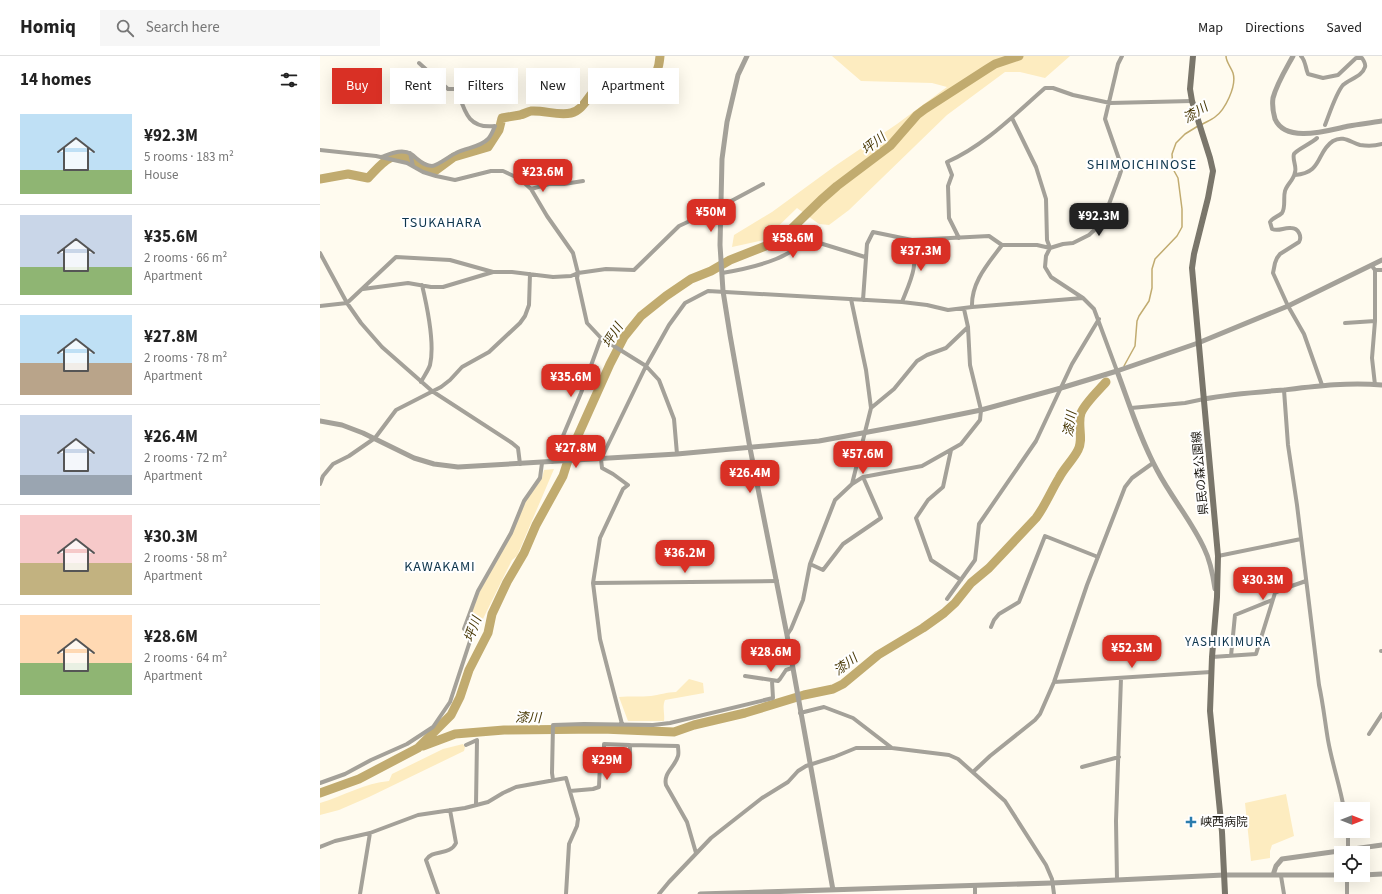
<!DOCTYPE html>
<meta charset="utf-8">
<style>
:root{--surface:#fff;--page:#f6f6f6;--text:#222;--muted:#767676;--line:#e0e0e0;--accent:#d93025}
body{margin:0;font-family:"Source Sans 3","Noto Sans JP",sans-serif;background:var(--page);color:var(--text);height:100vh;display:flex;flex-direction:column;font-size:15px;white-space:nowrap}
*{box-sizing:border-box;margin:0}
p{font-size:13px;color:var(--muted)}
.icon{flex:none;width:22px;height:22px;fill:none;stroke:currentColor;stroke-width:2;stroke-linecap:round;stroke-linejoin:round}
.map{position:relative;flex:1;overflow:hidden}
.details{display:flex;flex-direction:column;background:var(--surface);width:320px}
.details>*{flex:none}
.guide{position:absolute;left:12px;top:12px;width:380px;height:36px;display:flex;gap:8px}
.needle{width:26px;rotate:90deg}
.tools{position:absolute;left:1014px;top:746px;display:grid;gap:8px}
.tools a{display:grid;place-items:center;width:36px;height:36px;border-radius:0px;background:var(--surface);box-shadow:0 4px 16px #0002;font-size:20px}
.price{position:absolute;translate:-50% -34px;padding:0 9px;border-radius:8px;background:var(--accent);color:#fff;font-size:13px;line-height:26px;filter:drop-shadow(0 1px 2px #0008)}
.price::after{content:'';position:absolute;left:50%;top:24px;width:12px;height:9px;margin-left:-6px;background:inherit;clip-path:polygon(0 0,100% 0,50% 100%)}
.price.selected{background:#222;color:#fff}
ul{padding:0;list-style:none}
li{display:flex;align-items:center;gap:12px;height:100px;padding:0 20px}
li+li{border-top:1px solid var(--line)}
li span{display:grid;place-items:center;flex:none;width:112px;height:80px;border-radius:0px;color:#555}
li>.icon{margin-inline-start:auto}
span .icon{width:48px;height:48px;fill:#fffc;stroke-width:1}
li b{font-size:17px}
h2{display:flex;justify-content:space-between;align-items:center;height:48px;padding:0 20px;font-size:17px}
.chip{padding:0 14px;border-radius:0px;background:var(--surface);box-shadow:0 4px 16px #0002;font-size:14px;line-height:36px}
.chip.selected{background:var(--accent);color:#fff}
header{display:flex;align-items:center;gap:24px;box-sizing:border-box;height:56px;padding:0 20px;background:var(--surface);border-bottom:1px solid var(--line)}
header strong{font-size:19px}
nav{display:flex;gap:22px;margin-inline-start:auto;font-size:14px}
.search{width:280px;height:36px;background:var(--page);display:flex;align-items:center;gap:10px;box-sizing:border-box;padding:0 14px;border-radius:0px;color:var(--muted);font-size:15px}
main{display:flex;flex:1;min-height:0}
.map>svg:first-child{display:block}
.green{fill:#fdecc0}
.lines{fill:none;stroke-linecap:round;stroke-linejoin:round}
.stream{stroke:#c1ab6f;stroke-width:1.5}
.river{stroke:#c1ab6f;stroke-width:9}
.minor{stroke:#a4a199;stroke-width:4}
.tertiary{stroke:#a4a199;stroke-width:5}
.secondary{stroke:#7a766b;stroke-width:6}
.poi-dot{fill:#2b7cad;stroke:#fff;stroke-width:1.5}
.labels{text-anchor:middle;stroke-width:4;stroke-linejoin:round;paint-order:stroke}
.street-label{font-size:12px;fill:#1c1913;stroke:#fff}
.poi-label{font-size:12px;fill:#1c1913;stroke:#fff;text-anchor:start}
.water-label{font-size:13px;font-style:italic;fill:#493906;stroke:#fff}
.neighbourhood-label{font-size:13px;letter-spacing:1px;fill:#0e354d;stroke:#fff}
.quarter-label{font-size:14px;letter-spacing:1px;fill:#0e354d;stroke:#fff}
</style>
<header>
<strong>Homiq</strong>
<div class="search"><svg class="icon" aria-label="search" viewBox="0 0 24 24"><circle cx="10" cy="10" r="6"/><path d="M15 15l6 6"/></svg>Search here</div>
<nav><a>Map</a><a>Directions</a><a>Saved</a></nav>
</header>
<main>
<section class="details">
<h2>14 homes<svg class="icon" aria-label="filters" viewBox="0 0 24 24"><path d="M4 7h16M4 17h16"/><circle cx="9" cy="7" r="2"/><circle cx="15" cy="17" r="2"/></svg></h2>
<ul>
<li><span style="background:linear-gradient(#bfe0f5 70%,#8fb573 0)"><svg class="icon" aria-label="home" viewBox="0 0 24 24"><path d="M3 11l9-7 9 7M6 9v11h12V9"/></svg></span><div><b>¥92.3M</b><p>5 rooms · 183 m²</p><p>House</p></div></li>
<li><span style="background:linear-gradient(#c9d6e8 65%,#8fb573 0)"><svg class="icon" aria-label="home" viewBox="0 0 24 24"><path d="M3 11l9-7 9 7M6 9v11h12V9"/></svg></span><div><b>¥35.6M</b><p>2 rooms · 66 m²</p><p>Apartment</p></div></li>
<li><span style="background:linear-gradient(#bfe0f5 60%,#b9a48a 0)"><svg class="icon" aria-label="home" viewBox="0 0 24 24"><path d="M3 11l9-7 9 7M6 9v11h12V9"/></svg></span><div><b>¥27.8M</b><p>2 rooms · 78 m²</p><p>Apartment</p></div></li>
<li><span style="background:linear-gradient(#c9d6e8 75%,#9aa5b1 0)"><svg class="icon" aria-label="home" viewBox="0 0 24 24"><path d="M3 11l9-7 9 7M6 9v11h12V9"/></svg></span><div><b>¥26.4M</b><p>2 rooms · 72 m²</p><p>Apartment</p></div></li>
<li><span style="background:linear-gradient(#f6c9c9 60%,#c2b280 0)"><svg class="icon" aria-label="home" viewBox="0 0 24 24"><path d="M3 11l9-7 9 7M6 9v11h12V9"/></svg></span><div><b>¥30.3M</b><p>2 rooms · 58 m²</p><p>Apartment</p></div></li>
<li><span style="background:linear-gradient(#ffd9b3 60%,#8fb573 0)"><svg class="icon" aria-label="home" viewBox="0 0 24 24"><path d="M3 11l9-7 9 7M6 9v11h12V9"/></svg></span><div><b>¥28.6M</b><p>2 rooms · 64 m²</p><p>Apartment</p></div></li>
</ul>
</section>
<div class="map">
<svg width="1062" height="838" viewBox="0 0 1062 838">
<rect width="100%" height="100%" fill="#fffbef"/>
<path class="green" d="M 512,0 L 750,0 L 725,22 L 700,16 L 685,16 L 627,59 L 529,154 L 509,169 L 499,168 L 477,152 L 444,184 L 412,191 L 414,179 L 452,156 L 515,110 L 577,68 L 627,31 L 612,27 L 541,25 Z
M 234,413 L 197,500 L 192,504 L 160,569 L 153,576 L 146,571 L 160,535 L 205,445 L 222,422 L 224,414 Z
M 369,623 L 383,627 L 384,637 L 345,644 C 342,651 345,657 344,665 L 308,665 L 299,641 C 310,640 320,641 331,640 C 339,639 347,636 356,636 Z
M 143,688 L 145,691 L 144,695 L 49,741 L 19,754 L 0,759 L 0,747 C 23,740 45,727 69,725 L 72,718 L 123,693 Z
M 966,738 L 974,780 L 952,789 L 950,795 L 950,802 L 931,805 L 925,747 Z"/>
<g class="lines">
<path class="stream" d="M 881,69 C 886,66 891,64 895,61 C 905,54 917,30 913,17 C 911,11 906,6 906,0
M 804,310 L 815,290 L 817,265 L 819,260 L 829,245 L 832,232 L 832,213 L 835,203 L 857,180 L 862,171 L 862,153 L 858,122 L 853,113 L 852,98 L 856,87 L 865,78 L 878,70"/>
<path class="river" d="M 0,123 L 28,118 L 48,122 C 61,109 72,92 92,104 C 100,109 106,113 115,115 L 134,101 L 168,91 L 179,74 L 182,62 C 188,61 194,60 200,59 C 204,58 207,56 211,55 C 224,54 238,60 251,57 C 267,53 269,32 285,29 C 311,23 337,41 340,0
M 103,690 L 135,678 L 184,674 L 282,673 L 354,676 L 374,669 L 425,657 L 484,639 L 513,633 L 523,628 L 558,599 L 603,572 L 624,557 L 635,547 L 651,527 L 669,512 L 716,462 C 725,450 731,435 739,422 C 744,412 753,404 758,394 C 764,383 757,369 761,357 C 765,347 779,334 786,326
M 0,737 L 39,723 L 98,692 L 131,659 L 140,641 L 149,614 L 168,577 L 172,558 L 187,526 L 204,497 L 216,469 L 243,420 L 251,395 L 290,308 L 304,281 L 321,260 L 346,240 L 371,223 L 391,215 L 410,204 L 448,189 L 464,180 L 501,144 L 517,130 L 570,90 L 597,59 L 605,53 L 667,13 L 675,8 L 699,0"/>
<path class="minor" d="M 981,0 C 986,5 985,11 988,18 L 1003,22 L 1018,19 L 1036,2 L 1042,2 C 1044,5 1046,8 1045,11 C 1042,21 1029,23 1023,29 C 1016,37 1009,59 1005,69
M 997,82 C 992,87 976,94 974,98 C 972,103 977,111 975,116 C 974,124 967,128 965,135 C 963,142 966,151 962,157 C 958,161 953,161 950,166 L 952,173 C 959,176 964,171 971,172 C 979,172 982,181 979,186 L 960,198 L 957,202 L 955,207 L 953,217 L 968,250 L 984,278 L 1002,329
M 0,94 L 56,100 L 87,107 L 103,116 L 116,120 L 135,124 L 171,115 L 183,115 L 200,123 L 211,133 L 227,160 L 253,197 L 258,217 L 257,222 L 267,267 L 281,282 L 326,310 L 339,324 L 354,363 L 357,398
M 90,97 L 93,110
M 61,101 C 70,98 82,92 91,98 C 97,102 103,110 112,110 C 117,110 131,99 136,97 C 147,91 159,92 168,83 C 171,80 173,75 175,70 C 149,73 145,57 138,36 L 136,33 L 128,33 L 99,7
M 975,119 C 1003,117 996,96 1013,85 C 1023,79 1030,86 1040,89 C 1046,90 1055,90 1062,88
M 211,133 L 229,128 L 244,128 L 263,125
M 639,182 L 629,162 L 628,130 L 632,119 L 627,106 C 665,89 694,59 725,32 L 733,32 L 753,39 L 790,47 L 872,45
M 0,197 L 27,247 L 41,267 L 62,291 L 112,335 L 192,387 L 198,392 L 200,408
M 1052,210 L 1055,214 L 1055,265 L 1052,302 L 1055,329
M 1055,214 L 1062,214
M 402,217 C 420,214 439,210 456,203 C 469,198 480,189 493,185 L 545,201
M 43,233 L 88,227 L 111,231 L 123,231 L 173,216
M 543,244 L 547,188 L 553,176 L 592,184 L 669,180 L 682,189 L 717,189 L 730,192 L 727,184 L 726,143 L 716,111 L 692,62
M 582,246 C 592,221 598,211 592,184
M 0,250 L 27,247 L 76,201 L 130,204 L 173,216 L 192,216 L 233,221 L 251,220 L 258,217 L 286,213 L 314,214 L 359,170 L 400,151 L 443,128
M 652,251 C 651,226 668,208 682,189
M 1025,267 L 1055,265
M 797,315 L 774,253 L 763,242 L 731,221 L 725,211 L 726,200 L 730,192 L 743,188 L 753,187 L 769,179 L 782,167 L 799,121 L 801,115 L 800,106 L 785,63 L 798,8 L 802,0
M 101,326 C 104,320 108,315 110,309 C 115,288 107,250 102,229
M 964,334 L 968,389 L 977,449 L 999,629 C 1003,647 1005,666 1008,684 C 1012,707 1020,730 1024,753
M 551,352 L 574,333 L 597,305 L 607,299 L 626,292 L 648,271
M 811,352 L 865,347 L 884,343
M 631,394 L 623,431 L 608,444 L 596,462 L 611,504 L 641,524
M 232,406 L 261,337 L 281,282
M 0,428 L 3,420 L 13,408 L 29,400 L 55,382 L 76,354 L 121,331 L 130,324 L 142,311 L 169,296 L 200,267 L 205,260 L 209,249 L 210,218
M 532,428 L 543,421 L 602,410 L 641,388 L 660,364 L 661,354 L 650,309 L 648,271 L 644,253
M 898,500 L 981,483
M 490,508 L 503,514 L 523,488 L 561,462 L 543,421
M 273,527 L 457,525
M 627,543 L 655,504 L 659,468 L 716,385 L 752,308 L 779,263
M 671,571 L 674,564 L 679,558 L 699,546 L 725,480 L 778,501
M 467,579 L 471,573 L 483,544 L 490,508 L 515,444 L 532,428 L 551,352 L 546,314 L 531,243
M 1061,595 L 1062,595
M 911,600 L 915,559 L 952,544
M 892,601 L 936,598 L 955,537 L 963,533 L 986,525
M 425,620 L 458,625 L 460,623 L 466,614 L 472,612
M 734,626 L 891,616
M 480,657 L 504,651 L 533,662 L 572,692 L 629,699 L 638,703 L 685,745 L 726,809 L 732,823 L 734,838
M 302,668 L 280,583 L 273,527 L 280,482 L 303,433 L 308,429 L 293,418 L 282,412 L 281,403 L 326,310 L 349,269 L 365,247 L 388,235 L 582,246 L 607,249 L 628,254 L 652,251 L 763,242
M 1049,678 L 1062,658
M 146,689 L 157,684 L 156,749
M 284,707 L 310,708 L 310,689 L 358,690 C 358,693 359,697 358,700 C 355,711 343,717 346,729 L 367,766 L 376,797
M 762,711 L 799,701
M 653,716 L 670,700 L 715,664 L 720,658 L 734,626 L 767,529 L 805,431 L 812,422 L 833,407
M 233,724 L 232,717 L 233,669 L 264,668 L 333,669 L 350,667 L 453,642 L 452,625
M 0,727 L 25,718 L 51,704 L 87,688 L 113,671 L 130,646 L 152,579 L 144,573 L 158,535 L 191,477 L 204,445 L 220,422 L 222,407
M 250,735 L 273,733 L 279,731 L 280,707 L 284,707 L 284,688 L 310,689
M 1028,775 L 1028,797
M 0,791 L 15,785 L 50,777 L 98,759 L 145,752 L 168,746 L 183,737 L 196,731 L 246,722 L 258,763 L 257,770 L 249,788 L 246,838
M 961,820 L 964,838
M 797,824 L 796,765 L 801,622
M 40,838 L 50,777
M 118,838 L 106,804 C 112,793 130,800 136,787 L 130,754
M 339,838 L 349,826 L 391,782 L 442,742 L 468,726 L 478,715 L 486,710 L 514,701 L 536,692 L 571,692
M 655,838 L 655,830
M 1027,838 L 1027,819"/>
<path class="tertiary" d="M 427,0 L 418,19 L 407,66 L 402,103 L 400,189 L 403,235 L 410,279 L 430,392 L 467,579 L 513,834
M 973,0 C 966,13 957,27 953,42 C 952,49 953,56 955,63 C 966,88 1009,74 1029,70 C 1040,68 1051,67 1062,65
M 797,315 C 809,347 820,383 837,414 C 851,441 871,464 884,492 C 890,504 893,519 895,533
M 884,343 C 910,338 937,336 964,334 C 997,330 1028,326 1062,329
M 0,365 L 22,369 L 43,377 L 94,402 L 114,408 L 138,411 L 357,398 L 499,385 L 597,367 L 661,354 L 741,332 L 797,315 L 878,287 L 968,250 L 1062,204
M 953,819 L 956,810 L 962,803 L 1062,789
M 1043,819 L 1062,818
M 380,838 L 732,827 L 904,819 L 1026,819"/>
<path class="secondary" d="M 873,0 L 870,33 L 872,45 L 890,102 L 893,115 L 888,142 L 874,198 L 872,212 L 898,500 L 897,541 L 892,601 L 890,655 L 902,776 L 905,838"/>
</g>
<path class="poi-dot" d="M869 760h4v4h4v4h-4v4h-4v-4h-4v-4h4z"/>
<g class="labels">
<g class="street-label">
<text transform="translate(880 417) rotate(-95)" y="4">県民の森公園線</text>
</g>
<g class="poi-label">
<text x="880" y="770">峡西病院</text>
</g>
<g class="water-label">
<text transform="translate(875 56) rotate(-32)" y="5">漆川</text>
<text transform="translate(553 87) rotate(-39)" y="5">坪川</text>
<text transform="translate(292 279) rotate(-58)" y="5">坪川</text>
<text transform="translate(749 368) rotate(-81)" y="5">漆川</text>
<text transform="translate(152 573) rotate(-70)" y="5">坪川</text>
<text transform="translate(525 608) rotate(-37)" y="5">漆川</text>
<text transform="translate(208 661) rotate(1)" y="5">漆川</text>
</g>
<g class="neighbourhood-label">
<text x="908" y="590">YASHIKIMURA</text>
</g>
<g class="quarter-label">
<text x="822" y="113">SHIMOICHINOSE</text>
<text x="122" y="171">TSUKAHARA</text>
<text x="120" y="515">KAWAKAMI</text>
</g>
</g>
</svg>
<div class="tools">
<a><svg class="needle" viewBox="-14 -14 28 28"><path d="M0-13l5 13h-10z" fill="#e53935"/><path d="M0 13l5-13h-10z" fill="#767676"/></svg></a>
<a><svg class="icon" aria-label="locate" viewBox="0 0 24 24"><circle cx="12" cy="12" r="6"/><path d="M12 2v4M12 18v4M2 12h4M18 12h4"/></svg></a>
</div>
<b class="price" style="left:223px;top:137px">¥23.6M</b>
<b class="price" style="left:391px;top:177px">¥50M</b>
<b class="price selected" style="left:779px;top:181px">¥92.3M</b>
<b class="price" style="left:473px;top:203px">¥58.6M</b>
<b class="price" style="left:601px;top:216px">¥37.3M</b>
<b class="price" style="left:251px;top:342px">¥35.6M</b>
<b class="price" style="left:256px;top:413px">¥27.8M</b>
<b class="price" style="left:543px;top:419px">¥57.6M</b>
<b class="price" style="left:430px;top:438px">¥26.4M</b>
<b class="price" style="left:365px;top:518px">¥36.2M</b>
<b class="price" style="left:943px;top:545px">¥30.3M</b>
<b class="price" style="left:812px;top:613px">¥52.3M</b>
<b class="price" style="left:451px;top:617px">¥28.6M</b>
<b class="price" style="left:287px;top:725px">¥29M</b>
<div class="guide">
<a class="chip selected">Buy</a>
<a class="chip">Rent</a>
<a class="chip">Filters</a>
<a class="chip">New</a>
<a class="chip">Apartment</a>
</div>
</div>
</main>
